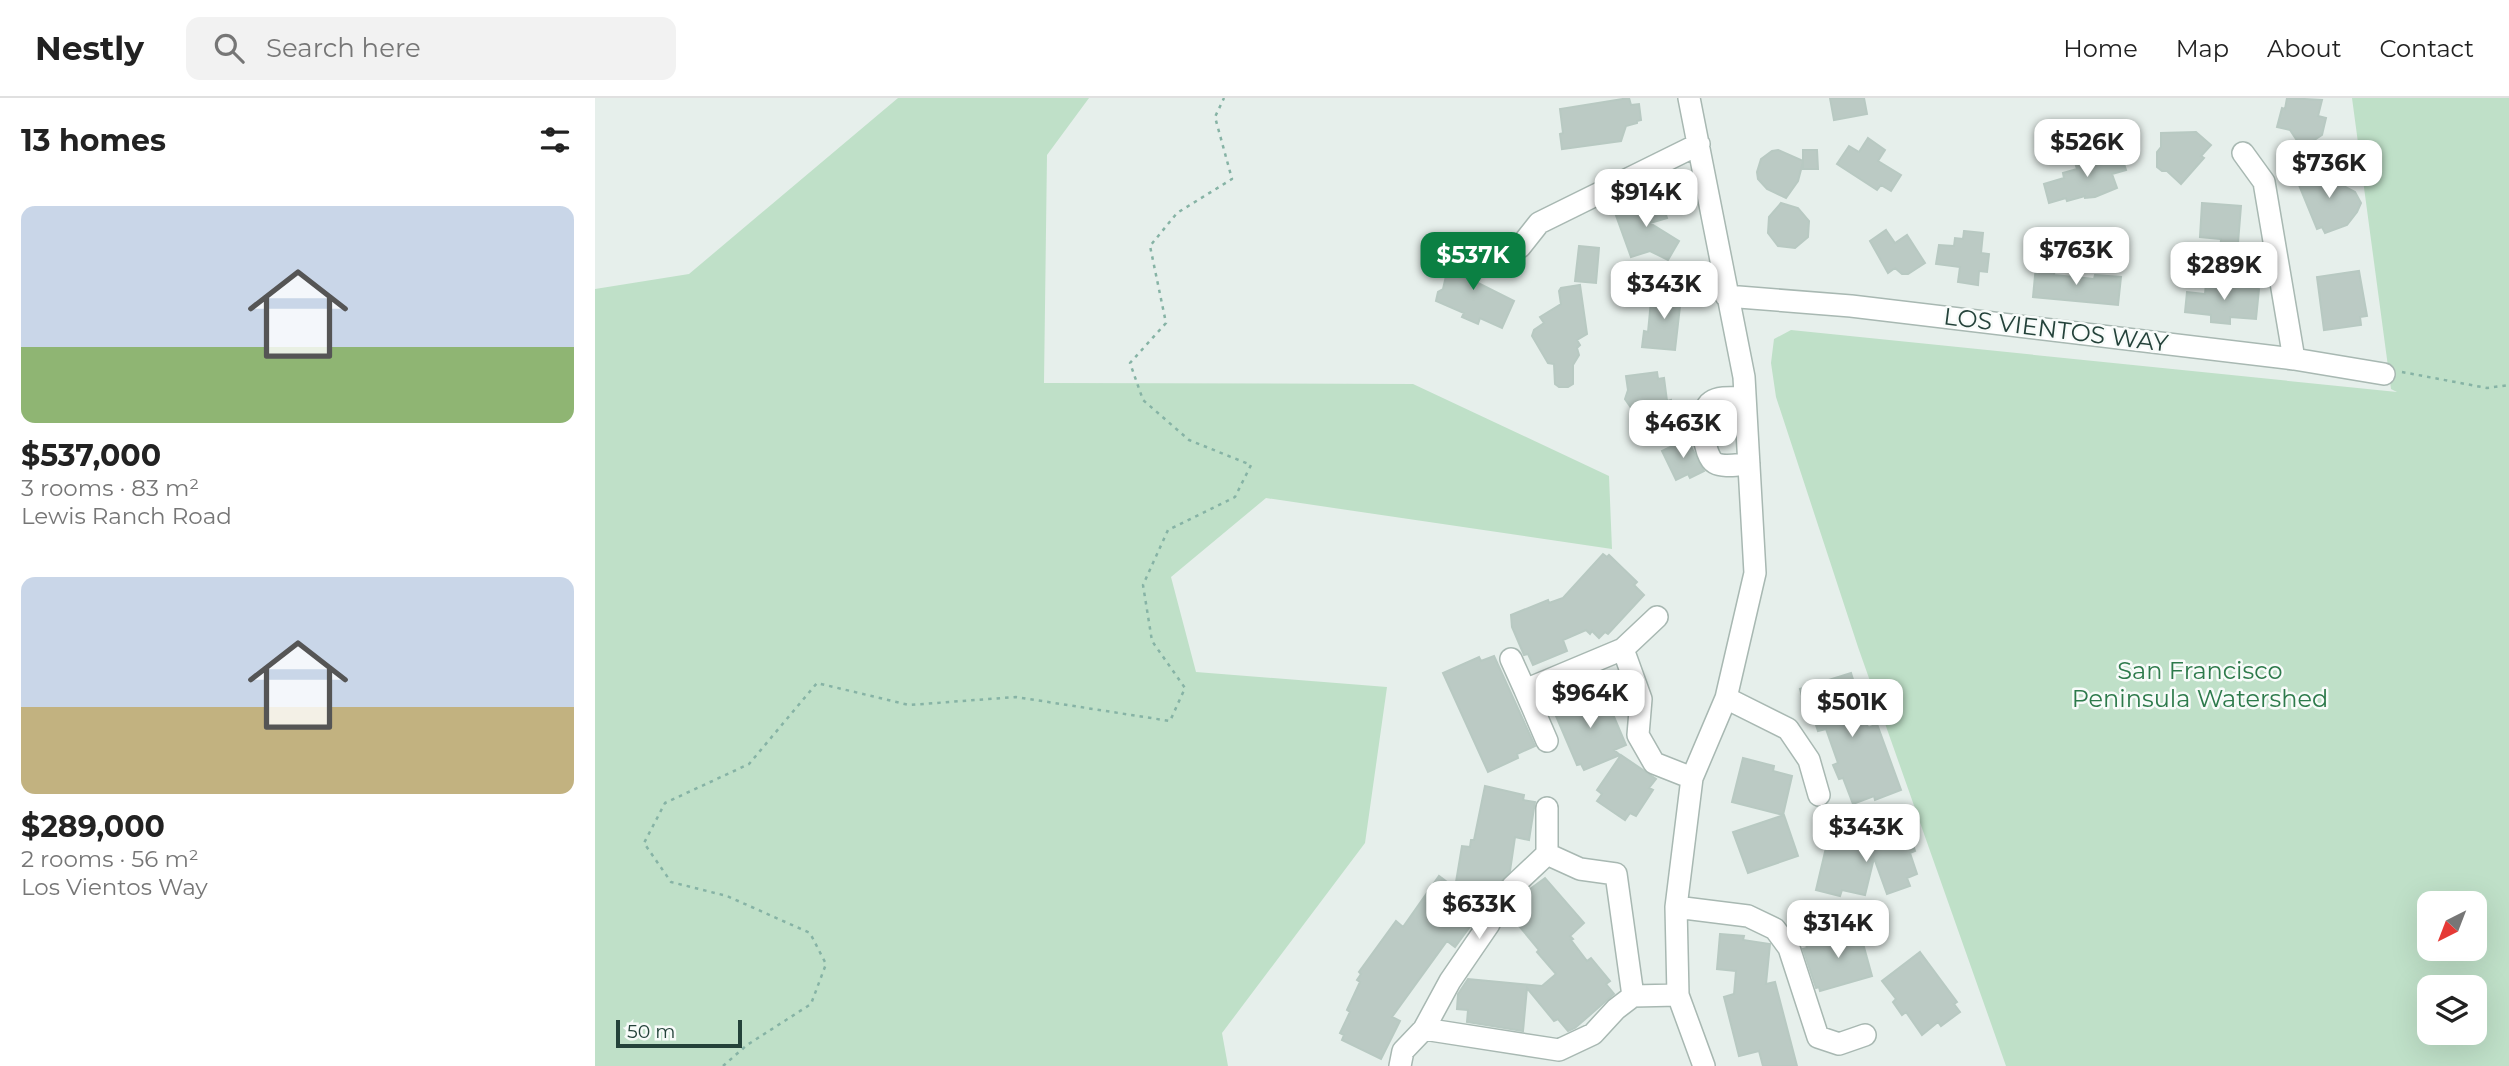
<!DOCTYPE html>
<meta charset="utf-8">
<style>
:root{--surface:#fff;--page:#f2f2f2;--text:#222;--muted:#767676;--line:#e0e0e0;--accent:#0b8043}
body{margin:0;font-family:Montserrat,sans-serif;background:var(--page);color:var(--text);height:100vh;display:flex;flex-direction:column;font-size:26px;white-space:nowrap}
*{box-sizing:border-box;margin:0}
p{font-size:23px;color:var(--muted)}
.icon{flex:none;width:38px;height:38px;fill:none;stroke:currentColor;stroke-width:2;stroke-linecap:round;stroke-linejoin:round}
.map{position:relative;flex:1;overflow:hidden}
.drawer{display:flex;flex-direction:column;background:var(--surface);width:595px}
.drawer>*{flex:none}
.needle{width:46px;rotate:222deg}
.controls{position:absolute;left:1822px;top:793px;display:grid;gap:14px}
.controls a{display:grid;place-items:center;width:70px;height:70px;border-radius:14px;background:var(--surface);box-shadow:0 7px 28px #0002;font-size:35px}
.scale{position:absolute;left:21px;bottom:18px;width:126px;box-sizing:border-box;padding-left:7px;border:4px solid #24423a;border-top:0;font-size:19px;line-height:24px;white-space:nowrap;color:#24423a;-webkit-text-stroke:5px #f7fbf9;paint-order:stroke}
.price{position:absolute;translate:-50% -60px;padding:0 16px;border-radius:14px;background:#fff;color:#222;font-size:23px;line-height:46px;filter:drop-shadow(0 2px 4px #0008)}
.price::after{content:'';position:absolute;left:50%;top:42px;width:21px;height:16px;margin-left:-10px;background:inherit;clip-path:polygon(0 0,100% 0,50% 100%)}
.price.current{background:var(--accent);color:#fff}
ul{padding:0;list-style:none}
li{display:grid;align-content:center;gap:14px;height:371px;padding:0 21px}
li span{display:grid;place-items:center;height:217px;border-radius:14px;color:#555}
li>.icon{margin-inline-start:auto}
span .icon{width:126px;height:126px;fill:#fffc;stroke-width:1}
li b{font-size:30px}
h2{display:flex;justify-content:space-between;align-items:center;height:84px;padding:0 21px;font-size:30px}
header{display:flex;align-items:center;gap:42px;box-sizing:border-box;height:98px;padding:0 35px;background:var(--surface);border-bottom:2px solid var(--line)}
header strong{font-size:33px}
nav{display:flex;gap:38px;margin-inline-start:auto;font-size:24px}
.search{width:490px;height:63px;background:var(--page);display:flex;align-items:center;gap:18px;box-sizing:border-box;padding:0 24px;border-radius:14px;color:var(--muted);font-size:26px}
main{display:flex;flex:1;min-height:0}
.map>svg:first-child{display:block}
.green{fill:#bfe0c8;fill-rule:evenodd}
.building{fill:#bbcac4;stroke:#b8c9c2;stroke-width:2}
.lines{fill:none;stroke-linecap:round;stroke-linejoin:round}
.minor-casing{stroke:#a8b8b2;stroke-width:24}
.path{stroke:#86b3a5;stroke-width:2.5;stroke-dasharray:3.5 5;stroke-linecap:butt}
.minor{stroke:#fff;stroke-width:21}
.labels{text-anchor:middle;stroke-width:5;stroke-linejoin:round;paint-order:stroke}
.street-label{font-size:24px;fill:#24423a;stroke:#f7fbf9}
.park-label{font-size:24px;fill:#2d7a4b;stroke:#f7fbf9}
</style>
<header>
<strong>Nestly</strong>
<div class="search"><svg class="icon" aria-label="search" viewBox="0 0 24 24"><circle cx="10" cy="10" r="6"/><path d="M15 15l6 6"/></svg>Search here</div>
<nav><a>Home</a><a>Map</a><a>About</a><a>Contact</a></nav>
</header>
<main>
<section class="drawer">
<h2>13 homes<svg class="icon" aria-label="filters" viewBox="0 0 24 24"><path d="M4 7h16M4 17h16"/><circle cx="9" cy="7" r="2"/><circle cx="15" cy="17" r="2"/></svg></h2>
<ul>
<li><span style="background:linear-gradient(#c9d6e8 65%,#8fb573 0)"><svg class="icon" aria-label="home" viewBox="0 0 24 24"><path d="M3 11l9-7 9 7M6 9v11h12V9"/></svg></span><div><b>$537,000</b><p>3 rooms · 83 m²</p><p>Lewis Ranch Road</p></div></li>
<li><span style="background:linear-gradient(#c9d6e8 60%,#c2b280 0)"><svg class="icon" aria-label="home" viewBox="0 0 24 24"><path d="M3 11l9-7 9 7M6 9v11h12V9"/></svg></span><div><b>$289,000</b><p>2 rooms · 56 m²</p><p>Los Vientos Way</p></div></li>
</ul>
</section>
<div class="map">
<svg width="1914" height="968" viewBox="0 0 1914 968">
<rect width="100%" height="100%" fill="#e6efeb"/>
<path class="green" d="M 303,0 L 494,0 L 452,57 L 449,285 L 818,286 L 1014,378 L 1017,451 L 671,400 L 576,479 L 601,574 L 792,589 L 770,745 L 627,935 L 633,968 L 0,968 L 0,191 L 94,176 Z
M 1757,0 L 1914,0 L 1914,968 L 1411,968 L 1263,549 L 1181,299 L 1176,265 L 1179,241 L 1196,232 L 1802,294 L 1796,291 ZM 1834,805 L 1880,805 L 1880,850 L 1834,850 ZM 1834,889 L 1880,889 L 1880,934 L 1834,934 Z"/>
<path class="building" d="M 1034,0 L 1036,7 L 1044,6 L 1046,22 L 1042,23 L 1042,25 L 1031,28 L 1026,43 L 967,51 L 965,36 L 968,35 L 965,11 Z
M 1235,0 L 1269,0 L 1272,16 L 1239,22 Z
M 1692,0 L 1727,2 L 1723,18 L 1731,20 L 1727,37 L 1707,50 L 1695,32 L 1682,29 L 1687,10 L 1690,11 Z
M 1601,34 L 1616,47 L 1606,58 L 1609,60 L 1586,86 L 1572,73 L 1567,73 L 1562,69 L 1562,54 L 1566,49 L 1566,35 Z
M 1273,40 L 1290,52 L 1283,63 L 1306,77 L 1296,93 L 1286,87 L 1282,92 L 1242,66 L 1254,48 L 1264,54 Z
M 1183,52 L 1208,63 L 1208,52 L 1222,52 L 1223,71 L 1208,71 L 1208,64 L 1203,83 L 1191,100 L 1172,91 L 1163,81 L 1162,74 L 1166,61 L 1177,53 Z
M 1525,53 L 1531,72 L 1517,76 L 1522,90 L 1500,99 L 1490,100 L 1490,98 L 1472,103 L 1471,100 L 1454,105 L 1449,86 L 1469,80 L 1468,75 L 1482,71 L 1481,68 L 1497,63 L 1496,59 Z
M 1732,67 L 1739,83 L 1760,94 L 1766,105 L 1762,114 L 1752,127 L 1730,135 L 1727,129 L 1722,131 L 1704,87 L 1709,85 L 1706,77 Z
M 1065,98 L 1072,120 L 1055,125 L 1084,143 L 1073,162 L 1055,153 L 1036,159 L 1019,112 Z
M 1186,105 L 1203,110 L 1214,123 L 1213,139 L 1200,150 L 1183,148 L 1173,135 L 1174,119 Z
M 1607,105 L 1646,108 L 1643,145 L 1648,145 L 1647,161 L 1625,159 L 1626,141 L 1605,139 Z
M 1291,132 L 1300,145 L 1312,137 L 1330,165 L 1313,176 L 1307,176 L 1300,170 L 1293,175 L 1275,143 Z
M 1369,133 L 1388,135 L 1386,155 L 1394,156 L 1392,174 L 1384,173 L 1383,187 L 1363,184 L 1365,169 L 1341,166 L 1344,147 L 1359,148 L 1360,140 L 1368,141 Z
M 872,147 L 891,155 L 879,183 L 919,203 L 907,230 L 885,220 L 883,226 L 867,219 L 869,215 L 841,203 L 843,194 L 848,191 L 851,178 L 861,167 L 863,168 Z
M 984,148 L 1004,150 L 1001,185 L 980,183 Z
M 1441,167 L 1460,169 L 1459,177 L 1499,181 L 1500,177 L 1526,179 L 1523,207 L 1438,199 Z
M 1764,173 L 1772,218 L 1765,219 L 1766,227 L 1729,232 L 1722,179 Z
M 1616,178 L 1632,180 L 1632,187 L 1664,191 L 1661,221 L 1635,219 L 1635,226 L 1616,224 L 1616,217 L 1590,214 L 1592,194 L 1610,196 L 1611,185 L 1615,185 Z
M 985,187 L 992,236 L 982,242 L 985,247 L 982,250 L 984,257 L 978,267 L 978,286 L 973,289 L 964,289 L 960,286 L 959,266 L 953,265 L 937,238 L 939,232 L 949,225 L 945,219 L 966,206 L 964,193 L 966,190 Z
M 1068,189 L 1087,191 L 1080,252 L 1047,249 L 1049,233 L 1053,234 L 1056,203 L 1067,204 Z
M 1062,274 L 1063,281 L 1069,280 L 1072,303 L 1076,302 L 1078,318 L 1049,322 L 1048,316 L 1041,317 L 1030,301 L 1033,292 L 1031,278 Z
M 1092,341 L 1109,373 L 1095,380 L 1093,376 L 1081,382 L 1067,353 Z
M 1008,456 L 1012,459 L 1014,457 L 1042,484 L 1039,487 L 1049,497 L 1013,536 L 1010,534 L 1004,540 L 997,533 L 995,536 L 991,532 L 968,542 L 972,553 L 938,567 L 933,556 L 929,557 L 917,529 L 916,517 L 953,502 L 954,505 L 968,500 Z
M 899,558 L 940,648 L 922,656 L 923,660 L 893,674 L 848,575 L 884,559 L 886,563 Z
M 1256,575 L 1273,630 L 1282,626 L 1306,692 L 1280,702 L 1279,698 L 1258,706 L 1248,680 L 1244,681 L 1238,667 L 1243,665 L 1231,631 L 1223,633 L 1218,618 L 1213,619 L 1205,591 Z
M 1008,593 L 1031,647 L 1019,652 L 1025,657 L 989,672 L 986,666 L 982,667 L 958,611 L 991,597 L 992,600 Z
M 1026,657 L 1061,681 L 1054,690 L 1058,692 L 1041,718 L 1035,715 L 1030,722 L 1002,703 L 1007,696 L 1002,692 Z
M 1148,660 L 1179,668 L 1178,673 L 1197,678 L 1188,717 L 1137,704 Z
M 890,688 L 929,697 L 928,702 L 940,704 L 934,742 L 920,739 L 915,773 L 904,786 L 904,793 L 911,800 L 909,810 L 950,780 L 989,825 L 975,838 L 978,841 L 976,842 L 992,863 L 996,860 L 1015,883 L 1011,886 L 1019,896 L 980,930 L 973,933 L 963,921 L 959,923 L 932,890 L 928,933 L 872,924 L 873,912 L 862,911 L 863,896 L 873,881 L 947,888 L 961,876 L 942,854 L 944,852 L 925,829 L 909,813 L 908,816 L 895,801 L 860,849 L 852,843 L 797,919 L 805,923 L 786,961 L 747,942 L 749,937 L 745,935 L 755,914 L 752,912 L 765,884 L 762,882 L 766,876 L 764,874 L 801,823 L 808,829 L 844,778 L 860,790 L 867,748 L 875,749 L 876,742 L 879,742 Z
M 1189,717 L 1203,758 L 1153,775 L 1138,734 Z
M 1313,732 L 1320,753 L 1315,755 L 1322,776 L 1312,780 L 1315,788 L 1292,796 L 1279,760 L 1270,797 L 1247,792 L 1245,798 L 1221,792 L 1234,737 L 1272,746 Z
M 1264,831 L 1277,878 L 1225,893 L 1224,889 L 1221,890 L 1208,851 L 1212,850 L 1211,846 Z
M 1125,836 L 1149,838 L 1148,842 L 1175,846 L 1171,886 L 1180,884 L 1202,968 L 1168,968 L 1164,953 L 1144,958 L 1129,899 L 1139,896 L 1141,873 L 1122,871 Z
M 1325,854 L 1362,904 L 1359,906 L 1365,914 L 1346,928 L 1343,924 L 1327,937 L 1311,914 L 1307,917 L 1298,904 L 1301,901 L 1287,883 Z"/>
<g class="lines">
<defs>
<path id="minor" d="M 1094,0 L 1149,279 L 1160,475 L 1131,600 L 1097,680 L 1081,809 L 1083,897 L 1109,968
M 1648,55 L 1669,84 L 1699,261
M 925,149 L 944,125 L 1104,46
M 1131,198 L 1256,208 L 1699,261 L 1789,276
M 1149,300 C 1139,300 1124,298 1116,304 C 1103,312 1108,358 1120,365 C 1129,370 1144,366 1154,366
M 1028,551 L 1062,519
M 916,561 L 930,592
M 1131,600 L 1193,631 L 1214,662 L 1224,697
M 952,643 L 930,592 L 1028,551 L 1046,601 L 1043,637 L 1059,665 L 1097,680
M 952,756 L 952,710
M 917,789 L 952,756 L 985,771 L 1021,776 L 1038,898
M 1081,809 L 1153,818 L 1180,831 L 1194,850 L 1223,939 L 1244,946 L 1270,937
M 829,931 L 855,883 L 894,826
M 805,968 L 808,953 L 829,931 L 964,952 L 998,936 L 1021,911 L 1038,898 L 1083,897"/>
</defs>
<use href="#minor" class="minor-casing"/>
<path class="path" d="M 1807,274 L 1892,290 L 1914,287
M 128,968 L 152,947 L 216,906 L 231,866 L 215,835 L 132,798 L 76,784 L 49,745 L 70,705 L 154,666 L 222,585 L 314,607 L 421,599 L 575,623 L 590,590 L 557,543 L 548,487 L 573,432 L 640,399 L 656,367 L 594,342 L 548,302 L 535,265 L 571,225 L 555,148 L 582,115 L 637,81 L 620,19 L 629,0"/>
<use href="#minor" class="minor"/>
</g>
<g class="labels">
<g class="street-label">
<text transform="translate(1461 232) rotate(7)" y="8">LOS VIENTOS WAY</text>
</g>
<g class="park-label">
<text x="1605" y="581">San Francisco<tspan x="1605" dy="28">Peninsula Watershed</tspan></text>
</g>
</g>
</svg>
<div class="controls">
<a><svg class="needle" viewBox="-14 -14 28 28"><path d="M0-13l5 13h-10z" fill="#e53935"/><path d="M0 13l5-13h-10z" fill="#767676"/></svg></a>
<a><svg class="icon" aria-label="layers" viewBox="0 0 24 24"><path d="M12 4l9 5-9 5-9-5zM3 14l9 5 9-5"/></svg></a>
</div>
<div class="scale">50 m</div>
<b class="price" style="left:1492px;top:81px">$526K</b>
<b class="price" style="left:1734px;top:102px">$736K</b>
<b class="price" style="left:1051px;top:131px">$914K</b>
<b class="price" style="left:1481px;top:189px">$763K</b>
<b class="price current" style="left:878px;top:194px">$537K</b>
<b class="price" style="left:1629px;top:204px">$289K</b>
<b class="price" style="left:1069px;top:223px">$343K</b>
<b class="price" style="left:1088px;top:362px">$463K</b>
<b class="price" style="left:995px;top:632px">$964K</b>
<b class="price" style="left:1257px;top:641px">$501K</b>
<b class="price" style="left:1271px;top:766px">$343K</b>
<b class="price" style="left:884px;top:843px">$633K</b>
<b class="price" style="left:1243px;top:862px">$314K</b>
</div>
</main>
